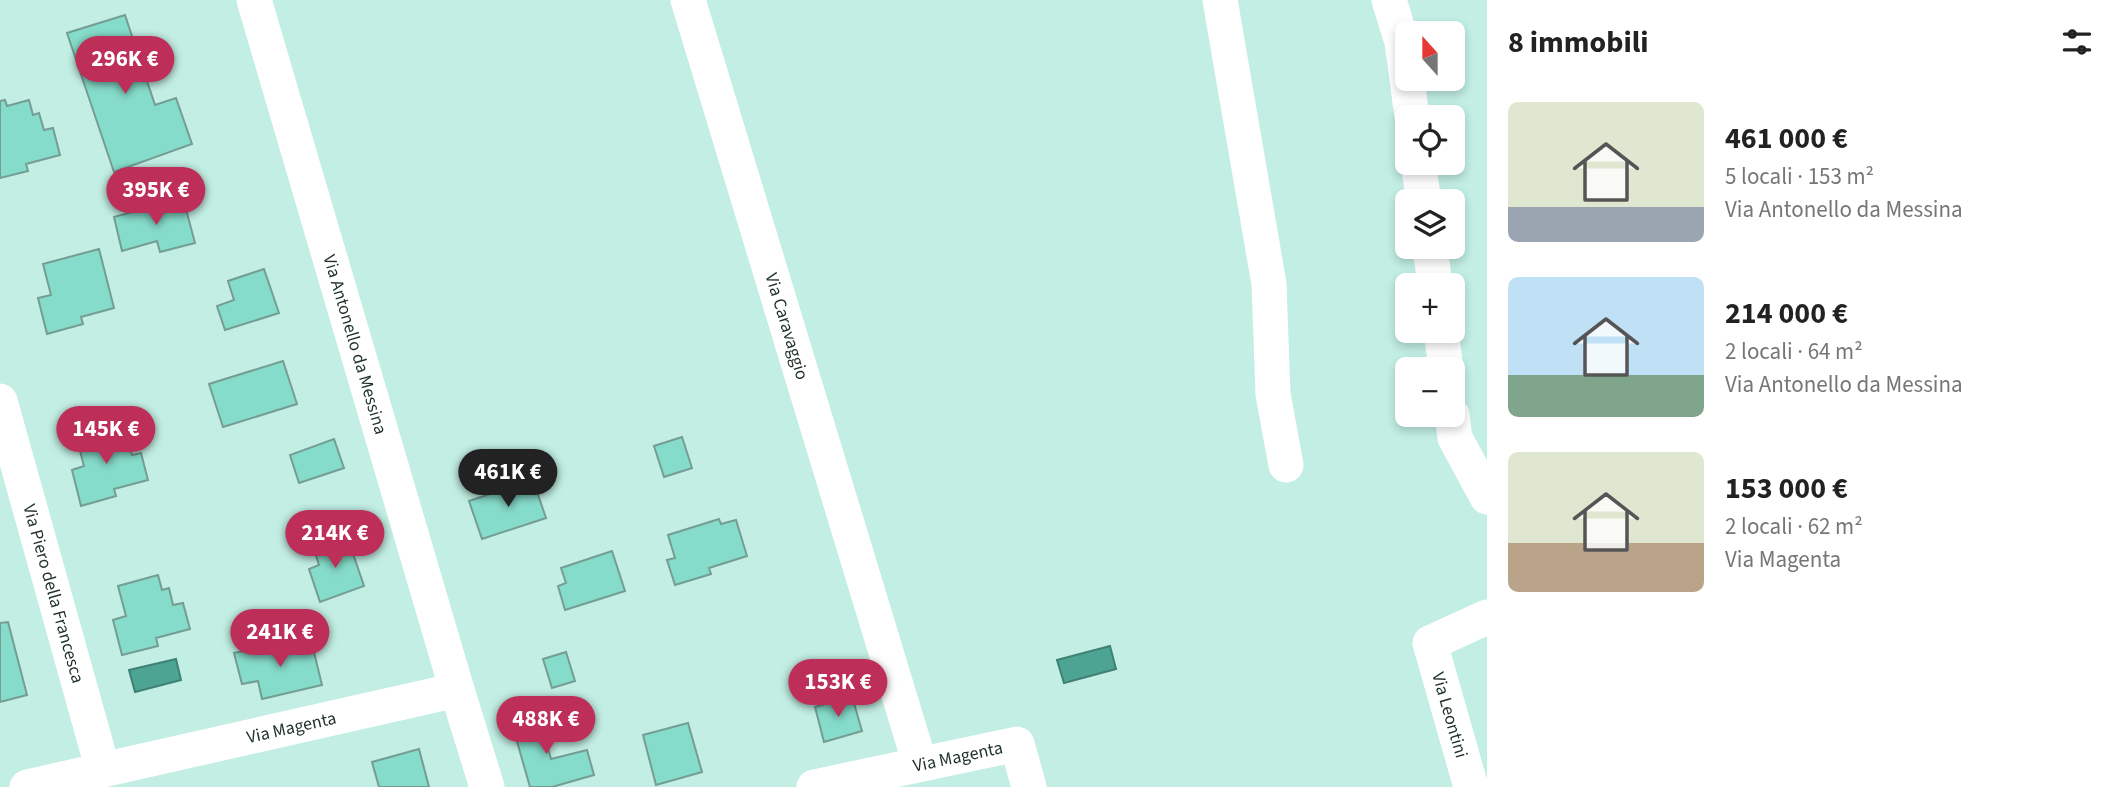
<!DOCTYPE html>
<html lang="it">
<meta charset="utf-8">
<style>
:root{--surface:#fff;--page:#f2f2f2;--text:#222;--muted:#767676;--accent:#bd2e58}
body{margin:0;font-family:"Source Sans 3",sans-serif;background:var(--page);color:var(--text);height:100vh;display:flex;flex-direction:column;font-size:26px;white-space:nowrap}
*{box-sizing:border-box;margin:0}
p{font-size:23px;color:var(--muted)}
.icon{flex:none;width:38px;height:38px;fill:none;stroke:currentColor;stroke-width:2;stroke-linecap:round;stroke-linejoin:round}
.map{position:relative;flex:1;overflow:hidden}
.drawer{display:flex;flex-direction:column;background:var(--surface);width:630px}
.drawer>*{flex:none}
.needle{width:46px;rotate:339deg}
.fabs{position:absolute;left:1395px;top:21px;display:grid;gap:14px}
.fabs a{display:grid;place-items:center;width:70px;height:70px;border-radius:10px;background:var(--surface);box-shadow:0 4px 10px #0003;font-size:35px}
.price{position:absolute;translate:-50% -60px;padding:0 16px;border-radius:24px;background:var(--accent);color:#fff;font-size:23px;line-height:46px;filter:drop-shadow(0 2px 4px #0008)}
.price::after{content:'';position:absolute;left:50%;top:42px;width:21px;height:16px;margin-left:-10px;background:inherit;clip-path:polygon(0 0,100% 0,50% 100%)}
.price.active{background:#222;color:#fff}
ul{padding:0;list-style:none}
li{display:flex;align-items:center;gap:21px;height:175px;padding:0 21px}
li span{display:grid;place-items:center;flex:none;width:196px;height:140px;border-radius:10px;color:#555}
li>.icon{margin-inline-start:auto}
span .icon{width:84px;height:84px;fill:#fffc;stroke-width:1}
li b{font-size:30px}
h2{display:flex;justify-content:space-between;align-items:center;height:84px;padding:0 21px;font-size:30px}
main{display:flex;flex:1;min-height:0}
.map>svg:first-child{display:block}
.water{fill:#4da493;stroke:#3f8174;stroke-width:2}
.building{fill:#86dcca;stroke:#749d94;stroke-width:2}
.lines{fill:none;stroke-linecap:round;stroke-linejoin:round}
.minor{stroke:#fff;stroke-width:35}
.labels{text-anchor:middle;stroke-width:6;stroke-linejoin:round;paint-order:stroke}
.street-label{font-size:18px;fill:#1f302c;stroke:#fff}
</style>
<main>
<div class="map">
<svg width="1487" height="787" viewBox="0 0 1487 787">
<rect width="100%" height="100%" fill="#c2eee3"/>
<path class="water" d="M 1110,646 L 1116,669 L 1064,683 L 1057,660 Z
M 176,659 L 181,680 L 135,692 L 129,670 Z"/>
<path class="building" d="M 125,15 L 155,105 L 176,98 L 192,144 L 114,172 L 67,33 Z
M 5,100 L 7,106 L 29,100 L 33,115 L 39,113 L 44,130 L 53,128 L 60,155 L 26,164 L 28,171 L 0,178 L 0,101 Z
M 183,198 L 195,243 L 160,252 L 157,241 L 122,251 L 114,217 Z
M 99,249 L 114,308 L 81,317 L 83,324 L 47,334 L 38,298 L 51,295 L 43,264 Z
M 264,269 L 279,313 L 225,330 L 217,306 L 234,300 L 228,281 Z
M 283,361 L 297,404 L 223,427 L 209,384 Z
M 117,425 L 121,440 L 127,438 L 132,455 L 141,453 L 148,480 L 114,489 L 116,496 L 81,506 L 72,470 L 84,466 L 76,436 Z
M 682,437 L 692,468 L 664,477 L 654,446 Z
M 334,439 L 344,468 L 299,483 L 290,455 Z
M 533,480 L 546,518 L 482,539 L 469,501 Z
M 719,519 L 721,524 L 736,520 L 747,556 L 709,568 L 711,574 L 675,585 L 667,560 L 675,558 L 668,535 Z
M 347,536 L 364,586 L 320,602 L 309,569 L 319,565 L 313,547 Z
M 612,551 L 625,591 L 565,610 L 558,586 L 566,583 L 561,568 Z
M 158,575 L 162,590 L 169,588 L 173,605 L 183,603 L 190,629 L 156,638 L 158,646 L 122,655 L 113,620 L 126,616 L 118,586 Z
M 8,622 L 27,695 L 0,702 L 0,623 Z
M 311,640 L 322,685 L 262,699 L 258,681 L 242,684 L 234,653 L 267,646 L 269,650 Z
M 566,652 L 575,681 L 552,688 L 543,659 Z
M 852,696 L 862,731 L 824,742 L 815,707 Z
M 537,710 L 551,759 L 587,750 L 594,775 L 552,787 L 530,787 L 510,717 Z
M 688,723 L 702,772 L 656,785 L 643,735 Z
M 419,749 L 429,787 L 379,787 L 372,762 Z"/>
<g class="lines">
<g class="minor">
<path id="s1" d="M 254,0 L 457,690"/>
<path id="s2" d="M 688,0 L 920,764"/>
<path d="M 1220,0 L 1269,284 L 1273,394 L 1286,465"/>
<path d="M 1389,0 L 1402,42 L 1412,117"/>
<path d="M 1418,163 L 1424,201"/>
<path d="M 1430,247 L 1435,285"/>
<path d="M 1441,331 L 1446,369"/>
<path id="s3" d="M 0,401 L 103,770"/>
<path d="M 1452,415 L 1455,438 L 1487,497"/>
<path id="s4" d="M 27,787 L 457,690 L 487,787"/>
<path id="s5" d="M 814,787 L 1017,744 L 1029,787"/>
<path d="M 1471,787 L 1430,643 L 1487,617"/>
</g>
</g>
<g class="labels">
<g class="street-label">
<text dy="6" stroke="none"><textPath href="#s2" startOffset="341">Via Caravaggio</textPath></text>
<text dy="6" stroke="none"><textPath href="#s1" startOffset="359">Via Antonello da Messina</textPath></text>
<text dy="6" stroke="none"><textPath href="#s3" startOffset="200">Via Piero della Francesca</textPath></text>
<text transform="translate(1450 715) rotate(74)" y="6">Via Leontini</text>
<text dy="6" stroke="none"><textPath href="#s4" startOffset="271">Via Magenta</textPath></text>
<text dy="6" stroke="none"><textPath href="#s5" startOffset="147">Via Magenta</textPath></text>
</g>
</g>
</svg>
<div class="fabs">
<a><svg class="needle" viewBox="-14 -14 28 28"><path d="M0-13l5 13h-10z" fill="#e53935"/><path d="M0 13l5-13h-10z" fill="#767676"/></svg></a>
<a><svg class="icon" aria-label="locate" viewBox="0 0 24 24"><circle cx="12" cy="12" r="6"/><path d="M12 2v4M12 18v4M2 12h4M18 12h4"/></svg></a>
<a><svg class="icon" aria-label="layers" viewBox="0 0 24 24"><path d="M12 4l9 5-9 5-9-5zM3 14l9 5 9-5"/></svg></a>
<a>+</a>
<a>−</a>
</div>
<b class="price" style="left:125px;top:96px">296K €</b>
<b class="price" style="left:156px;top:227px">395K €</b>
<b class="price" style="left:106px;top:466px">145K €</b>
<b class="price active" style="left:508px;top:509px">461K €</b>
<b class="price" style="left:335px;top:570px">214K €</b>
<b class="price" style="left:280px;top:669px">241K €</b>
<b class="price" style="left:838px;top:719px">153K €</b>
<b class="price" style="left:546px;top:756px">488K €</b>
</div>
<section class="drawer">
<h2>8 immobili<svg class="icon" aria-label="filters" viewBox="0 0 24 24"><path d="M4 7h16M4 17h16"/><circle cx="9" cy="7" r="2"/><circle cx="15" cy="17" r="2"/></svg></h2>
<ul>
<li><span style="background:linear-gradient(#dfe7d0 75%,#9aa5b1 0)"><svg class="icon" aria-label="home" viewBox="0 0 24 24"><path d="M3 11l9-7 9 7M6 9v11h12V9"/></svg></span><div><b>461 000 €</b><p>5 locali · 153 m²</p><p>Via Antonello da Messina</p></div></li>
<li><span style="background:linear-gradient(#bfe0f5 70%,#7fa58c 0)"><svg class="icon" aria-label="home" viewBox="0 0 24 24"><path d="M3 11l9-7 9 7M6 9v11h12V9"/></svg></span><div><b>214 000 €</b><p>2 locali · 64 m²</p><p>Via Antonello da Messina</p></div></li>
<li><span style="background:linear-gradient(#dfe7d0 65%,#b9a48a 0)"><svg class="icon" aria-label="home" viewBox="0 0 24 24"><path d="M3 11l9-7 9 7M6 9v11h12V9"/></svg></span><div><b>153 000 €</b><p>2 locali · 62 m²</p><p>Via Magenta</p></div></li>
</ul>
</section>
</main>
